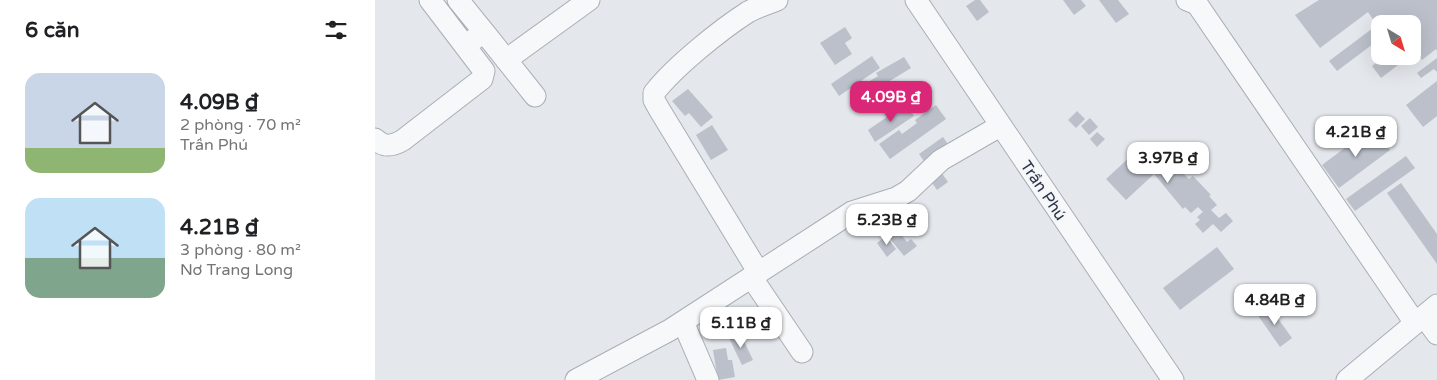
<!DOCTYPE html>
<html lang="vi">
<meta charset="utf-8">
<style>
:root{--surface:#fff;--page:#f2f2f2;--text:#202124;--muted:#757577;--accent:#db2777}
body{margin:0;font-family:"Varela Round",sans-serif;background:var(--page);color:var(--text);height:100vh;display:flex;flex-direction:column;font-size:19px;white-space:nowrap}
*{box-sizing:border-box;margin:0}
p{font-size:16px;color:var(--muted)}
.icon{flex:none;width:28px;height:28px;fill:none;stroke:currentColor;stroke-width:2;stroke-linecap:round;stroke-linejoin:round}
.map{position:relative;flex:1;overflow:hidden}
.sheet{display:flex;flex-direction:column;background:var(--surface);width:375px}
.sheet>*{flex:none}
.needle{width:32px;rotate:142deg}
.fabs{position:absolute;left:996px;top:15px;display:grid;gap:10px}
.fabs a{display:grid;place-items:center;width:50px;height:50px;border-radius:10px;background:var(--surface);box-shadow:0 5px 20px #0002;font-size:25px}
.price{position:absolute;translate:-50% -42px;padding:0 11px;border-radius:10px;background:#fff;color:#222;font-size:16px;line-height:32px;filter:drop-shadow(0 1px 2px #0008)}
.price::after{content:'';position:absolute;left:50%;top:30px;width:15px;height:11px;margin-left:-8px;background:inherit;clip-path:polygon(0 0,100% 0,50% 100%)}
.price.selected{background:var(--accent);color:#fff}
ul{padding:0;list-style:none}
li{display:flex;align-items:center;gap:15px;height:125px;padding:0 25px}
li span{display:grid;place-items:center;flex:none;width:140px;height:100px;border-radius:15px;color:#555}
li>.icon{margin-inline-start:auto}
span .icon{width:60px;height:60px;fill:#fffc;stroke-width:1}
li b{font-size:21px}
h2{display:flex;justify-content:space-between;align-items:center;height:60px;padding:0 25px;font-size:21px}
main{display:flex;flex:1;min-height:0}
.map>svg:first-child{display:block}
.building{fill:#bbc0ca}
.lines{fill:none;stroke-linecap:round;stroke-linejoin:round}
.minor-casing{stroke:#a9aeb7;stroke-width:23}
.minor{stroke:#f7f8fa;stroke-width:21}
.labels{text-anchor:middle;stroke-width:4;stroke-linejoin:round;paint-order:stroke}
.street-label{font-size:16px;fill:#2b3445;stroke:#f4f6f9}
</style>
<main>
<section class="sheet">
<h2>6 căn<svg class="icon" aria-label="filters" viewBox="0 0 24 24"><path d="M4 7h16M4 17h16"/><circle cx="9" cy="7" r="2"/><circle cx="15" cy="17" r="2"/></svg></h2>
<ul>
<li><span style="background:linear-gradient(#c9d6e8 75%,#8fb573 0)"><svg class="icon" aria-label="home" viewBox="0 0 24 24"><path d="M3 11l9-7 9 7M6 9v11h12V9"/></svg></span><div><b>4.09B ₫</b><p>2 phòng · 70 m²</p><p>Trần Phú</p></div></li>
<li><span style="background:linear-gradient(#bfe0f5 60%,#7fa58c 0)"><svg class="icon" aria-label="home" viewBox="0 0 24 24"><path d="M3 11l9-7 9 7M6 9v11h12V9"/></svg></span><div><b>4.21B ₫</b><p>3 phòng · 80 m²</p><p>Nơ Trang Long</p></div></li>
</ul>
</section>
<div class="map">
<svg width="1062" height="380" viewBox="0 0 1062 380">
<rect width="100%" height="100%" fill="#e4e7ec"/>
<path class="building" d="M 600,0 L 605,0 L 614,12 L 602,21 L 591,6 Z
M 688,0 L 706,0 L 711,6 L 699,15 Z
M 724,0 L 743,0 L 754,14 L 741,23 Z
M 944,0 L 1062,0 L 1062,51 L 1061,49 L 1047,60 L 1040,51 L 1038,52 L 1038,24 L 1005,24 L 1005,45 L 1002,41 L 962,71 L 954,61 L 1002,25 L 993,12 L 945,48 L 920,15 Z
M 470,27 L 477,38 L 470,43 L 477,54 L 460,65 L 445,43 Z
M 1005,45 L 1005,56 L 1035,56 L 1006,78 L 997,66 L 1005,60 L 998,50 Z
M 497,56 L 505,68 L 464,96 L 456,84 Z
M 529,57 L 536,68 L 487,98 L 482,89 L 503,76 L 501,73 Z
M 1062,58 L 1062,72 L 1059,69 L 1046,78 L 1042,73 Z
M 1062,81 L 1062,116 L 1048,127 L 1031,105 Z
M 313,89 L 338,117 L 326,127 L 314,113 L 310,116 L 297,101 Z
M 531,104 L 539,116 L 500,142 L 493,130 Z
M 561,105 L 571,119 L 515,159 L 504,144 L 524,130 L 527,134 L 542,123 L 540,120 Z
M 702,111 L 710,119 L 701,128 L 693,120 Z
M 715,118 L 723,127 L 714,135 L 706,126 Z
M 337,125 L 353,150 L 336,160 L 321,135 Z
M 998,127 L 1015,150 L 964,188 L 947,165 Z
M 722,132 L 730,139 L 722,147 L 715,139 Z
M 568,137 L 575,147 L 551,164 L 544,154 Z
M 770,143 L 790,164 L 803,152 L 817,166 L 809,174 L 814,179 L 818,176 L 836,195 L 834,196 L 842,205 L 836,210 L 844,218 L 851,213 L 858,221 L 846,232 L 838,224 L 828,233 L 820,224 L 825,220 L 822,217 L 828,212 L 823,207 L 816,213 L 810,207 L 808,209 L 779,174 L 751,200 L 731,179 Z
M 1031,156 L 1040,168 L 980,211 L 971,199 Z
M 566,172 L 573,182 L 562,190 L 555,180 Z
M 1026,183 L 1062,234 L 1062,264 L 1012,193 Z
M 517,223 L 532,242 L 536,239 L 542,246 L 529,256 L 508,230 Z
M 511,236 L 521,249 L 512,257 L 502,243 Z
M 842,247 L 859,269 L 805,310 L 788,288 Z
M 894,306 L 917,338 L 905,347 L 882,314 Z
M 365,333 L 378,360 L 367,365 L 354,338 Z
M 351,348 L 353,360 L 357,360 L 360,377 L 343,380 L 338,350 Z"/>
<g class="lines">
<defs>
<path id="minor" d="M 83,0 L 109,32
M 541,0 L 798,380
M 812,0 L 822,4 L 1040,323
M 91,45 L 109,32 L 160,96
M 131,60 L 214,0
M 0,139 C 9,148 18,146 28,140 L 107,79 L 109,71 L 55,0
M 384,273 L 284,109 L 279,100 L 279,93 C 299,67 345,30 373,12 C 382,7 392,4 402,0
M 377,278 L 427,352
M 1049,316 L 1062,334
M 308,322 L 333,380
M 201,380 L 295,330 L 477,212 L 521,198 L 533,191 L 566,160 L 625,126
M 972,380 L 1062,305"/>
</defs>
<use href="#minor" class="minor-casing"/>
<use href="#minor" class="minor"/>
</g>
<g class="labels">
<g class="street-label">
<text transform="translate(669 190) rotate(56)" y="6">Trần Phú</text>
</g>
</g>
</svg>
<div class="fabs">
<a><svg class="needle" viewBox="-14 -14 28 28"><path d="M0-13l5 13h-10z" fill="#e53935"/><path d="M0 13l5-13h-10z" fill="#757577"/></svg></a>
</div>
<b class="price selected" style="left:516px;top:123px">4.09B ₫</b>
<b class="price" style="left:981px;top:158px">4.21B ₫</b>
<b class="price" style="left:793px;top:184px">3.97B ₫</b>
<b class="price" style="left:512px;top:246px">5.23B ₫</b>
<b class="price" style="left:900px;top:326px">4.84B ₫</b>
<b class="price" style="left:366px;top:349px">5.11B ₫</b>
</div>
</main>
